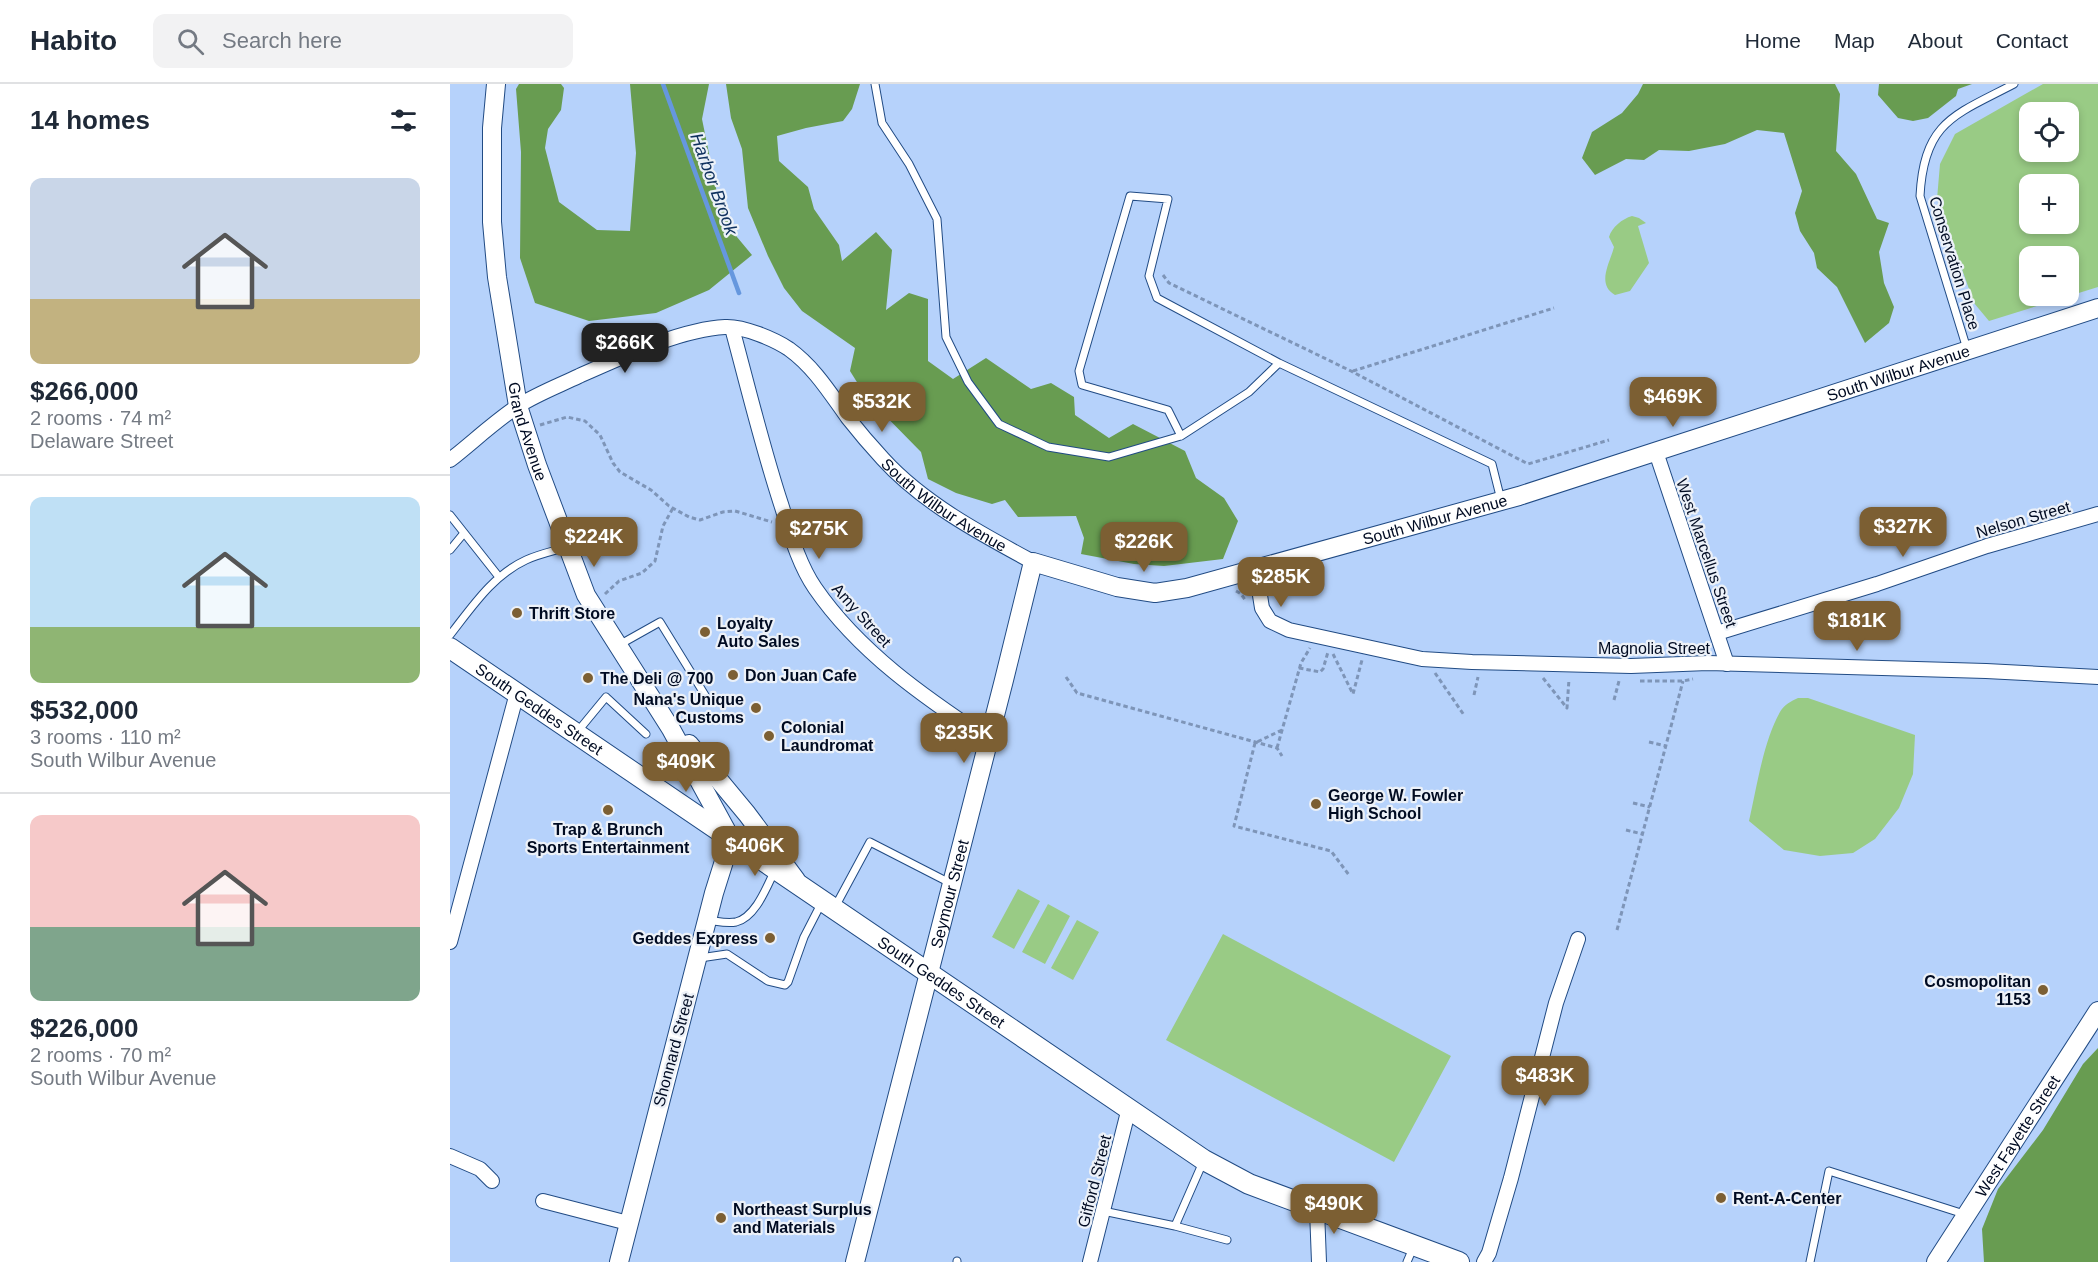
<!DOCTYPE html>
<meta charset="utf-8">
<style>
:root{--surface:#fff;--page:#f2f2f3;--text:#1f2937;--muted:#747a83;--line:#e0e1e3;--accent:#7c5f33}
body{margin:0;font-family:Helvetica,sans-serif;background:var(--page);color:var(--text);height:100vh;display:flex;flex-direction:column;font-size:22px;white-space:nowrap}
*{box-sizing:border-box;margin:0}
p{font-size:20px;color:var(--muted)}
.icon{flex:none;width:33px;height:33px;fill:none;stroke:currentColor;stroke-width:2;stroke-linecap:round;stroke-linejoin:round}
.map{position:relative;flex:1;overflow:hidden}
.drawer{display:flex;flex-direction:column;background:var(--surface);width:450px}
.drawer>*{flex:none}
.fabs{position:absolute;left:1569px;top:18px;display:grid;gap:12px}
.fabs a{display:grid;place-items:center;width:60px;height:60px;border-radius:12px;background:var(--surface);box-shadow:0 3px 9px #0003;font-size:30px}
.price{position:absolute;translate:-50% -51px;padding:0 14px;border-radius:12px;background:var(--accent);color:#fff;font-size:20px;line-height:39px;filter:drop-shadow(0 2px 3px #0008)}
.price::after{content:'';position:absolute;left:50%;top:36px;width:18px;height:14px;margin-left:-9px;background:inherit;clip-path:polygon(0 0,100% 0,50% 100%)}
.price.current{background:#222;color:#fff}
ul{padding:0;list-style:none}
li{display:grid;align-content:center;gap:12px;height:318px;padding:0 30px}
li+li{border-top:2px solid var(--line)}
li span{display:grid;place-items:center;height:186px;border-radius:12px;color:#555}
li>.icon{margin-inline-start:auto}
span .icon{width:108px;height:108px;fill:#fffc;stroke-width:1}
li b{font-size:26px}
h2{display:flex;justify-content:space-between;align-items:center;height:72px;padding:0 30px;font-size:26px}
header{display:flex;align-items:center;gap:36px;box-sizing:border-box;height:84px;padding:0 30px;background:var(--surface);border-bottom:2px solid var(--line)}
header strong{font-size:28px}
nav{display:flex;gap:33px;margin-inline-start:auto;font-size:21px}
.search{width:420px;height:54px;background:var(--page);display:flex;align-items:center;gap:15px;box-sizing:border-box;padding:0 21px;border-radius:12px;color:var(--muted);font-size:22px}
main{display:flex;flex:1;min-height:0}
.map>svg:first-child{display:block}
.green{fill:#99cb85;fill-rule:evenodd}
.forest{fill:#689c51}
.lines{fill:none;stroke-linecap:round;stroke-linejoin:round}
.stream{stroke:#6597de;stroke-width:4.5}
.service-casing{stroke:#214b84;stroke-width:9}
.minor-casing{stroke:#214b84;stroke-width:16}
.tertiary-casing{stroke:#214b84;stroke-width:20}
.secondary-casing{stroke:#214b84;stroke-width:22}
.path{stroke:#7e95b8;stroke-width:3;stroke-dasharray:4.5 3;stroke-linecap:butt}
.service{stroke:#fff;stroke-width:7}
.minor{stroke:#fff;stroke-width:14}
.tertiary{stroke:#fff;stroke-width:18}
.secondary{stroke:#fff;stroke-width:20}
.poi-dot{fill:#7c5f33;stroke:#ecf1f8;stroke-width:2}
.labels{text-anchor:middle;stroke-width:4.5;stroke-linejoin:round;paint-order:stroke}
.street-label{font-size:16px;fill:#000b22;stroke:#ecf1f8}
.poi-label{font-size:16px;font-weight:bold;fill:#000b22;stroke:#ecf1f8;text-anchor:start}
.water-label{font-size:18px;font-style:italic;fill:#0f315e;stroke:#ecf1f8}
</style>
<header>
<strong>Habito</strong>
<div class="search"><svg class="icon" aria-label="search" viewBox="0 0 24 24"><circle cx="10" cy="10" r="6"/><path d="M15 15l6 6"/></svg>Search here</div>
<nav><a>Home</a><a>Map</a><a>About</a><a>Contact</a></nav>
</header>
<main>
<section class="drawer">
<h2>14 homes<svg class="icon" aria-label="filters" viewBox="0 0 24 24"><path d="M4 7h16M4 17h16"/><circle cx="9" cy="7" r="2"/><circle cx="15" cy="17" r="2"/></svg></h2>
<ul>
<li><span style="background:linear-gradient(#c9d6e8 65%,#c2b280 0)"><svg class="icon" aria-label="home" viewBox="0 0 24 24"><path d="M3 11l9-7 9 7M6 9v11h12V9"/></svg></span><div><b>$266,000</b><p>2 rooms · 74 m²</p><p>Delaware Street</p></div></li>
<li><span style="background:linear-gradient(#bfe0f5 70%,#8fb573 0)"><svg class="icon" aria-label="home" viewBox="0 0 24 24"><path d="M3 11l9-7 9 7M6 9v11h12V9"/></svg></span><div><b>$532,000</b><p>3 rooms · 110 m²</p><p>South Wilbur Avenue</p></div></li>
<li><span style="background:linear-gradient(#f6c9c9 60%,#7fa58c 0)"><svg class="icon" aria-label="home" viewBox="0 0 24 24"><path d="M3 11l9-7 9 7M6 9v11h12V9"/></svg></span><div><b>$226,000</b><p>2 rooms · 70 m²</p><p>South Wilbur Avenue</p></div></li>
</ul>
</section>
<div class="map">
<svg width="1648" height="1178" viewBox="0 0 1648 1178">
<rect width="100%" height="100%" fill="#b6d2fb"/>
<path class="green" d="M 1593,0 L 1648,0 L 1648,203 L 1539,237 L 1524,219 L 1487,115 L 1490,80 L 1505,50 ZM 1618,28 L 1618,68 L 1580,68 L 1580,28 ZM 1618,100 L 1618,140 L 1580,140 L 1580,100 ZM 1618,172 L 1618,212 L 1580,212 L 1580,172 Z
M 1182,132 L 1189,134 L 1196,139 L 1188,142 L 1199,179 L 1180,207 L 1165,211 C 1146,200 1160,179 1164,163 L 1159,153 C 1162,143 1172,135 1182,132 Z
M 1348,614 L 1358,614 L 1465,651 L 1463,690 L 1449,724 L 1425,755 L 1403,769 L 1370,772 L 1334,766 L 1299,737 C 1307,703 1313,658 1330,628 C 1334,621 1341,617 1348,614 Z
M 568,805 L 590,817 L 564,865 L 542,853 Z
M 598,820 L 620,832 L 595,880 L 572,868 Z
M 627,836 L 649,848 L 623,896 L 601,884 Z
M 773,850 L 1001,972 L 944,1078 L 716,956 Z"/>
<path class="forest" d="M 69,0 L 111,0 L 114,4 L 111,26 L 98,45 L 95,64 L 109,118 L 147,146 L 180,147 L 186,69 L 180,0 L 259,0 L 252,35 L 267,109 L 282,147 L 302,171 L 259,206 L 206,229 L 139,237 L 85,219 L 70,174 L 71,68 L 66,5 Z
M 276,0 L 410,0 L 402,25 L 393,37 L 356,44 L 327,52 L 329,77 L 358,103 L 364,125 L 389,161 L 392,177 L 426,148 L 442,166 L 436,226 L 459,209 L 478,215 L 478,277 L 503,295 L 536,274 L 581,305 L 601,299 L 624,313 L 625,331 L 659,354 L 683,340 L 735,367 L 746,394 L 774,414 L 788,437 L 773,475 L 714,482 L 684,480 L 631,470 L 634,454 L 626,432 L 568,433 L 555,416 L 542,420 L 506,409 L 478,395 L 471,368 L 415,311 L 400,287 L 405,264 L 352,227 L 334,204 L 318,172 L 298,124 L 292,65 L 281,34 Z
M 1193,0 L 1385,0 L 1390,10 L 1386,67 L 1406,90 L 1427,135 L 1439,139 L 1429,168 L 1434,199 L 1444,223 L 1439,239 L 1415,259 L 1387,203 L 1367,184 L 1364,169 L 1350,147 L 1345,129 L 1352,107 L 1334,49 L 1307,46 L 1275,60 L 1239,67 L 1209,66 L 1194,76 L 1176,75 L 1145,91 L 1132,74 L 1142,48 L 1172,29 L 1188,10 Z
M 1429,0 L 1522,0 L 1508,5 L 1506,12 L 1478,34 L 1463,37 L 1448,34 L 1428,11 Z
M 1648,964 L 1648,1178 L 1534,1178 L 1532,1145 L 1548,1105 L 1593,1046 L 1633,980 Z"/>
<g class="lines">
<path class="stream" d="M 213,0 L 289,209"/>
<defs>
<path id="service" d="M 425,0 L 432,39 L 459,80 L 487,135 L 496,253 L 518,298 L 549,340 L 598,363 L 659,373 L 731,352 L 799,308 L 829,279 L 1042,380 L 1051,416
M 1517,265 L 1470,112 C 1474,37 1505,31 1564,0
M 731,352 L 718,326 L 632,301 L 629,287 L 680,112 L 718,115 L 699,192 L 707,214 L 829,279
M 0,431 L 49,493
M 0,466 L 14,449
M 0,551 C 22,523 43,491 76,476 C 89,470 104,467 117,463
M 169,561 L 210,538 L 258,616
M 128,647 L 156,613 L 196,650
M 385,823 L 420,758 L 500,799
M 257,836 C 267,837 276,840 286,838 C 306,833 317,802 325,786
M 250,874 L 277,870 L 318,897 L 335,901 L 338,898 L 354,853 L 372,818
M 653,1127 L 725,1142 L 753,1078
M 725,1142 L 777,1156
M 507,1178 L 507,1177
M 957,1178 L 963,1164
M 1360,1178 L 1379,1087 L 1514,1130"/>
<g id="minor">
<path d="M 282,244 C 298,303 312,362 331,420 C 340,448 348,479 365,504 C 409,568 474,613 539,656"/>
<path d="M 1206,368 L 1277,580"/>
<path id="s1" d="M 0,376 C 23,358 44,338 68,322 C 87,310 108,302 129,292 C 170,274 231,245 275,243 C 293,242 324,255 339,265 C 364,283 380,309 398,334 C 409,348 421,362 433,375 C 473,419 531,450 583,478"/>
<path d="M 806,486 L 812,524 L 820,537 L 839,546 L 972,575 L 1022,578 L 1181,582 L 1258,579 L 1536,587 L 1648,593"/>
<path d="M 1267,549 L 1427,500 L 1537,462 L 1648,430"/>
<path d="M 0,858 L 67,609"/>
<path d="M 0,1072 L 30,1085 L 42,1097"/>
<path d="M 93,1117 L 178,1139"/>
<path d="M 867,1126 L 869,1178"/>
<path d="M 640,1178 L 679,1024"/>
<path d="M 1034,1178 L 1039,1169 L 1061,1094 L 1106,919 L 1128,855"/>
</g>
<g id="tertiary">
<path id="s2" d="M 46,0 L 42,44 L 42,138 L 47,193 L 68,322 L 87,381 L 136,511 L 221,645 L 281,755 L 264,809 L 169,1178"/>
<path d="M 239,660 L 297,730 L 346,796"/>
<path id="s3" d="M 405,1178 L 554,596 L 583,478 L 667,503 L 705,509 L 737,504 L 1069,412 L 1648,224"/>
<path id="s4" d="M 1486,1178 L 1648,927"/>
</g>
<g id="secondary">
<path id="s5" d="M 0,564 L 754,1076 L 799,1100 L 1009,1178"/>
</g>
</defs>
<use href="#service" class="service-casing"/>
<use href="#minor" class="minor-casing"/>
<use href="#tertiary" class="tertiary-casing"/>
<use href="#secondary" class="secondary-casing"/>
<path class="path" d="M 713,191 L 719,199 L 901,287 L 1078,380 L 1159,356
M 903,287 L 1104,224
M 90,341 L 117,333 L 135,337 L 150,351 L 163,379 L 170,388 L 201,406 L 219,422 L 239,433 L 250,436 L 273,428 L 285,427 L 322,438
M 786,507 L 791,510 L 796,517
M 155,510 L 169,497 L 192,489 L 205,477 L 213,442 L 223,424
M 883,570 L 903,610 L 912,576
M 849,584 L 870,588 L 873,585 L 878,568
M 985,589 L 1014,631
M 616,593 L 627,609 L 827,664 L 832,672
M 1093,594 L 1117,624 L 1119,595
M 1190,597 L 1233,597 L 1243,595
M 1024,611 L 1028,593
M 1164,616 L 1169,597
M 832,646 L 805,659 L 784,742 L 881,767 L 899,791
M 1199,658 L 1216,662
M 827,664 L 851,579 L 860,564
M 1183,719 L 1200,723
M 1176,746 L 1192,750
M 1167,846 L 1233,597"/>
<use href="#service" class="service"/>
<use href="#minor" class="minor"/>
<use href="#tertiary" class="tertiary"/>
<use href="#secondary" class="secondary"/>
</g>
<g class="poi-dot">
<circle cx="67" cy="529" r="6"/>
<circle cx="255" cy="548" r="6"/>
<circle cx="283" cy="591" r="6"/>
<circle cx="138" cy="594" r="6"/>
<circle cx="306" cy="624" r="6"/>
<circle cx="319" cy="652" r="6"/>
<circle cx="866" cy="720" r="6"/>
<circle cx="158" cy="726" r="6"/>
<circle cx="320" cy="854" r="6"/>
<circle cx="1593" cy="906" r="6"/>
<circle cx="1271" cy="1114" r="6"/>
<circle cx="271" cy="1134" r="6"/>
</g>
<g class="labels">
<g class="street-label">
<text transform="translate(1505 179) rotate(73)" y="6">Conservation Place</text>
<text dy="6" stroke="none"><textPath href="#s3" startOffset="1624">South Wilbur Avenue</textPath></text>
<text dy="6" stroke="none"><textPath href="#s2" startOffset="351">Grand Avenue</textPath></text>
<text dy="6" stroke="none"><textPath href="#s1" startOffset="600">South Wilbur Avenue</textPath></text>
<text dy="6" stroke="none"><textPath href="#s3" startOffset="1138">South Wilbur Avenue</textPath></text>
<text transform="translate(1573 435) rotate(-16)" y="6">Nelson Street</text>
<text transform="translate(1257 469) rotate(71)" y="6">West Marcellus Street</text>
<text transform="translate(412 531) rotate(48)" y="6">Amy Street</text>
<text x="1204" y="570">Magnolia Street</text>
<text dy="6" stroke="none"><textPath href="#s5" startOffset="108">South Geddes Street</textPath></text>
<text dy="6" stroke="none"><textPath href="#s3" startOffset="380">Seymour Street</textPath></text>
<text dy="6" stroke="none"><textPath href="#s5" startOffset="594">South Geddes Street</textPath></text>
<text transform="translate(223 966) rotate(-75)" y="6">Shonnard Street</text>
<text dy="6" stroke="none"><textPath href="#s4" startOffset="150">West Fayette Street</textPath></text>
<text transform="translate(644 1097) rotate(-76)" y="6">Gifford Street</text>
</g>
<g class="poi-label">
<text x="79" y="535">Thrift Store</text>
<text x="267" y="545">Loyalty<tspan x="267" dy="18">Auto Sales</tspan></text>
<text x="295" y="597">Don Juan Cafe</text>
<text x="150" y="600">The Deli @ 700</text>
<text x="294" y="621" text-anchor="end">Nana's Unique<tspan x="294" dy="18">Customs</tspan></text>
<text x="331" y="649">Colonial<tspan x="331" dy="18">Laundromat</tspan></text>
<text x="878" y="717">George W. Fowler<tspan x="878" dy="18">High School</tspan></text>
<text x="158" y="751" text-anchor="middle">Trap &amp; Brunch<tspan x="158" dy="18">Sports Entertainment</tspan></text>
<text x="308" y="860" text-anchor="end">Geddes Express</text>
<text x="1581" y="903" text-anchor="end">Cosmopolitan<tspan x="1581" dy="18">1153</tspan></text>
<text x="1283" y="1120">Rent-A-Center</text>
<text x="283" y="1131">Northeast Surplus<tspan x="283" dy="18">and Materials</tspan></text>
</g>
<g class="water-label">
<text transform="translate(264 100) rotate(70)" y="6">Harbor Brook</text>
</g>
</g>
</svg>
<div class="fabs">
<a><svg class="icon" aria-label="locate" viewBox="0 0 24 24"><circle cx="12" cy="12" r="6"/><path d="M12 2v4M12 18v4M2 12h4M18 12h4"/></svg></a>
<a>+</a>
<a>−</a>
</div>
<b class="price current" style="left:175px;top:290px">$266K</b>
<b class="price" style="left:1223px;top:344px">$469K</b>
<b class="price" style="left:432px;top:349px">$532K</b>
<b class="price" style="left:1453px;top:474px">$327K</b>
<b class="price" style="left:369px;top:476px">$275K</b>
<b class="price" style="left:144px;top:484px">$224K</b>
<b class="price" style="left:694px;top:489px">$226K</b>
<b class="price" style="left:831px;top:524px">$285K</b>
<b class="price" style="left:1407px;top:568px">$181K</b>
<b class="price" style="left:514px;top:680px">$235K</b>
<b class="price" style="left:236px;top:709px">$409K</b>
<b class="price" style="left:305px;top:793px">$406K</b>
<b class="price" style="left:1095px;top:1023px">$483K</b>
<b class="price" style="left:884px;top:1151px">$490K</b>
</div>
</main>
